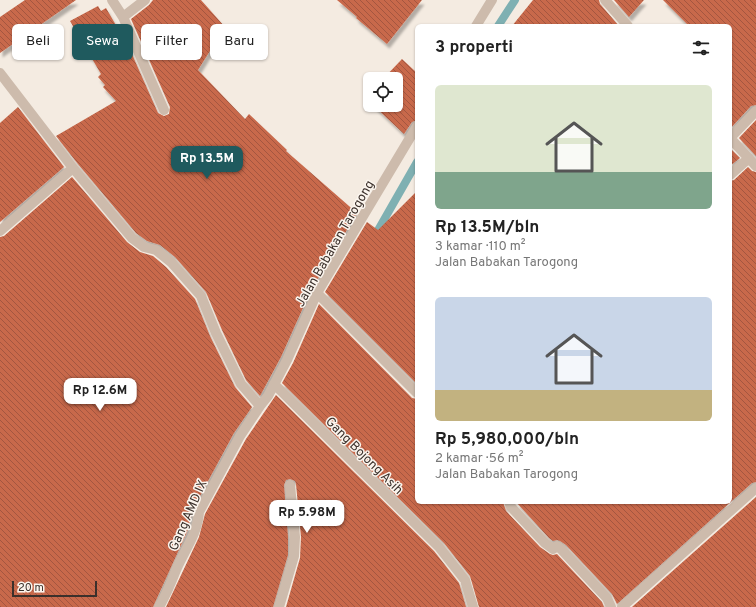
<!DOCTYPE html>
<html lang="id">
<meta charset="utf-8">
<style>
:root{--surface:#fff;--page:#f2f2f2;--text:#222;--muted:#767676;--accent:#1f5a5e}
body{margin:0;font-family:Overpass,sans-serif;background:var(--page);color:var(--text);height:100vh;display:flex;flex-direction:column;font-size:15px;white-space:nowrap}
*{box-sizing:border-box;margin:0}
p{font-size:13px;color:var(--muted)}
.icon{flex:none;width:22px;height:22px;fill:none;stroke:currentColor;stroke-width:2;stroke-linecap:round;stroke-linejoin:round}
.map{position:relative;flex:1;overflow:hidden}
.side{position:absolute;left:415px;top:24px;width:317px;height:480px;display:flex;flex-direction:column;background:var(--surface);border-radius:6px;box-shadow:0 1px 3px #0004}
.side>*{flex:none}
.top-card{position:absolute;left:12px;top:24px;width:343px;height:36px;display:flex;gap:8px}
.buttons{position:absolute;left:363px;top:72px;display:grid;gap:8px}
.buttons a{display:grid;place-items:center;width:40px;height:40px;border-radius:6px;background:var(--surface);box-shadow:0 1px 3px #0004;font-size:20px}
.scale{position:absolute;left:12px;bottom:10px;width:85px;box-sizing:border-box;padding-left:4px;border:2px solid #3b302b;border-top:0;font-size:11px;line-height:14px;white-space:nowrap;color:#3b302b;-webkit-text-stroke:3px #fbf5ee;paint-order:stroke}
.price{position:absolute;translate:-50% -34px;padding:0 9px;border-radius:8px;background:#fff;color:#222;font-size:13px;line-height:26px;filter:drop-shadow(0 1px 2px #0008)}
.price::after{content:'';position:absolute;left:50%;top:24px;width:12px;height:9px;margin-left:-6px;background:inherit;clip-path:polygon(0 0,100% 0,50% 100%)}
.price.selected{background:var(--accent);color:#fff}
ul{padding:0;list-style:none}
li{display:grid;align-content:center;gap:8px;height:212px;padding:0 20px}
li span{display:grid;place-items:center;height:124px;border-radius:6px;color:#555}
li>.icon{margin-inline-start:auto}
span .icon{width:72px;height:72px;fill:#fffc;stroke-width:1}
li b{font-size:17px}
h2{display:flex;justify-content:space-between;align-items:center;height:48px;padding:0 20px;font-size:17px}
.pill{padding:0 14px;border-radius:6px;background:var(--surface);box-shadow:0 1px 3px #0004;font-size:14px;line-height:36px}
.pill.selected{background:var(--accent);color:#fff}
.map>svg:first-child{display:block}
.lines{fill:none;stroke-linecap:round;stroke-linejoin:round}
.stream{stroke:#7fb0b2;stroke-width:8}
.building{fill:url(#building-back-hatch);filter:url(#shadow)}
.minor{stroke:#cdbbac;stroke-width:10}
.labels{text-anchor:middle;stroke-width:3;stroke-linejoin:round;paint-order:stroke}
.street-label{font-size:13px;fill:#3b302b;stroke:#fbf5ee}
</style>
<div class="map">
<svg width="756" height="607" viewBox="0 0 756 607">
<defs>
<pattern id="building-back-hatch" width="6" height="6" patternUnits="userSpaceOnUse"><rect width="6" height="6" fill="#c8694b"/><path d="M-1 5l2 2M0 0l6 6M5-1l2 2" fill="none" stroke="#a4573f"/></pattern>
<filter id="shadow"><feDropShadow dx="2.5" dy="4.5" stdDeviation="1" flood-color="#0004"/></filter>
</defs>
<rect width="100%" height="100%" fill="#f4ebe1"/>
<g class="lines">
<path class="stream" d="M 498,26 L 515,0
M 373,239 L 417,162"/>
</g>
<path class="building" d="M 25,0 L 76,0 L 0,53 L 0,17 Z
M 153,0 L 201,0 L 225,27 L 198,70 L 245,119 L 249,114 L 287,150 L 286,151 L 357,213 L 311,290 L 281,357 L 260,396 L 246,380 L 222,330 L 206,292 L 175,257 L 160,245 L 147,241 L 136,233 L 78,164 L 56,136 L 116,101 L 103,87 L 105,85 L 98,77 L 101,74 L 70,21 L 98,6 L 101,11 L 106,8 L 117,27 L 119,25 L 158,113 L 164,116 L 169,114 L 170,107 L 131,19 L 149,5 Z
M 337,0 L 422,0 L 387,44 L 356,18 L 357,17 Z
M 533,0 L 599,0 L 600,4 L 619,26 L 512,26 Z
M 614,0 L 644,0 L 629,17 Z
M 663,0 L 756,0 L 756,105 L 751,106 L 730,129 L 730,26 L 689,26 Z
M 402,59 L 417,73 L 417,120 L 412,122 L 404,134 L 373,105 L 396,105 L 396,79 L 383,79 Z
M 18,107 L 64,167 L 0,222 L 0,123 Z
M 756,120 L 756,156 L 739,138 Z
M 730,148 L 740,158 L 730,166 Z
M 748,167 L 752,171 L 756,172 L 756,482 L 752,483 L 617,604 L 612,594 L 566,545 L 560,541 L 557,540 L 553,541 L 549,538 L 516,502 L 730,502 L 730,181 L 734,180 Z
M 72,177 L 127,242 L 140,252 L 153,256 L 166,267 L 195,299 L 210,336 L 235,387 L 252,407 L 234,433 L 193,509 L 187,532 L 153,607 L 0,607 L 0,237 L 4,236 Z
M 417,191 L 417,384 L 325,292 L 367,222 L 378,230 Z
M 319,304 L 412,398 L 417,399 L 417,502 L 503,502 L 506,511 L 540,547 L 550,554 L 553,555 L 557,554 L 602,602 L 604,607 L 479,607 L 470,576 L 444,543 L 282,383 L 293,363 Z
M 276,395 L 434,551 L 459,583 L 466,607 L 286,607 L 300,558 L 301,537 L 296,484 L 295,481 L 290,479 L 286,480 L 284,485 L 288,537 L 288,555 L 273,607 L 166,607 L 199,537 L 205,514 L 246,439 Z
M 756,497 L 756,607 L 632,607 Z"/>
<g class="lines">
<path class="minor" d="M 112,0 L 123,17 L 164,110
M 605,0 L 628,26
M 123,17 L 145,0
M 476,26 L 492,0
M 0,73 L 73,168 L 132,238 L 144,247 L 156,250 L 171,262 L 201,296 L 216,333 L 241,384 L 260,406
M 730,138 L 756,166
M 730,138 L 756,111
M 730,175 L 749,158
M 0,231 L 73,168
M 317,293 L 417,393
M 274,384 L 439,547 L 465,580 L 473,607
M 509,502 L 511,507 L 545,543 L 553,549 L 557,546 L 561,549 L 607,598 L 611,607
M 159,607 C 166,595 171,583 176,570 C 184,551 198,533 199,512 L 240,436 L 260,406 L 268,396 L 287,360 L 317,293 L 417,126
M 279,607 L 294,556 L 295,537 L 290,485
M 622,607 L 756,488"/>
</g>
<g class="labels">
<g class="street-label">
<text transform="translate(334 243) rotate(-60)" y="5">Jalan Babakan Tarogong</text>
<text transform="translate(365 455) rotate(45)" y="5">Gang Bojong Asih</text>
<text transform="translate(187 515) rotate(-66)" y="5">Gang AMD IX</text>
</g>
</g>
</svg>
<div class="buttons">
<a><svg class="icon" aria-label="locate" viewBox="0 0 24 24"><circle cx="12" cy="12" r="6"/><path d="M12 2v4M12 18v4M2 12h4M18 12h4"/></svg></a>
</div>
<div class="scale">20 m</div>
<b class="price selected" style="left:207px;top:180px">Rp 13.5M</b>
<b class="price" style="left:100px;top:412px">Rp 12.6M</b>
<b class="price" style="left:307px;top:534px">Rp 5.98M</b>
<div class="top-card">
<a class="pill">Beli</a>
<a class="pill selected">Sewa</a>
<a class="pill">Filter</a>
<a class="pill">Baru</a>
</div>
<section class="side">
<h2>3 properti<svg class="icon" aria-label="filters" viewBox="0 0 24 24"><path d="M4 7h16M4 17h16"/><circle cx="9" cy="7" r="2"/><circle cx="15" cy="17" r="2"/></svg></h2>
<ul>
<li><span style="background:linear-gradient(#dfe7d0 70%,#7fa58c 0)"><svg class="icon" aria-label="home" viewBox="0 0 24 24"><path d="M3 11l9-7 9 7M6 9v11h12V9"/></svg></span><div><b>Rp 13.5M/bln</b><p>3 kamar · 110 m²</p><p>Jalan Babakan Tarogong</p></div></li>
<li><span style="background:linear-gradient(#c9d6e8 75%,#c2b280 0)"><svg class="icon" aria-label="home" viewBox="0 0 24 24"><path d="M3 11l9-7 9 7M6 9v11h12V9"/></svg></span><div><b>Rp 5,980,000/bln</b><p>2 kamar · 56 m²</p><p>Jalan Babakan Tarogong</p></div></li>
</ul>
</section>
</div>
